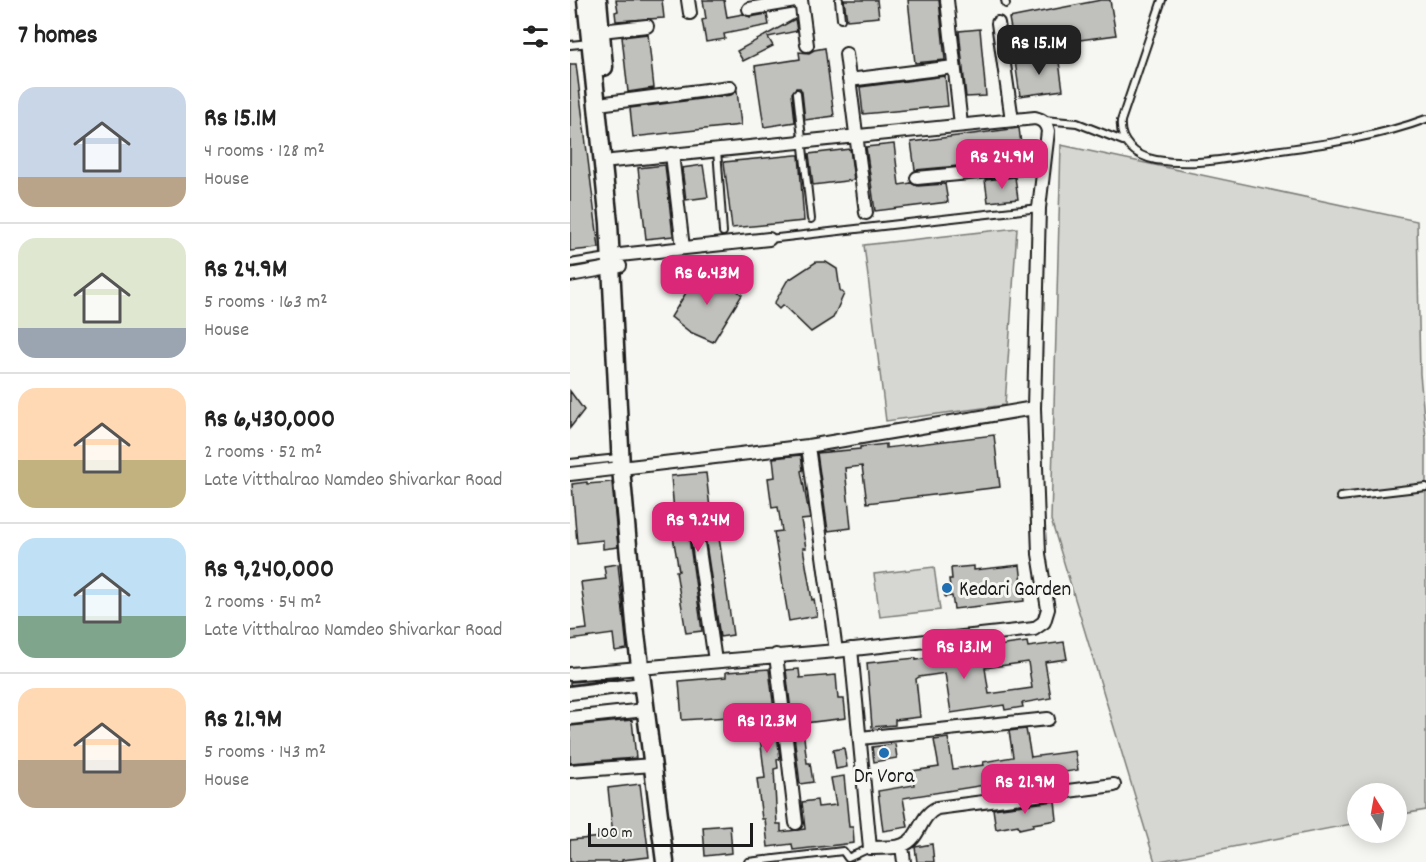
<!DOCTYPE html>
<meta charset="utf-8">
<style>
:root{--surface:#fff;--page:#f6f6f6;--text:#222;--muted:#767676;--line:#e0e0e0;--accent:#db2777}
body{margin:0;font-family:Dekko,sans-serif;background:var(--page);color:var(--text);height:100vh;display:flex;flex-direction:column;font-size:22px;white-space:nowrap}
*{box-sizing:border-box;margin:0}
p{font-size:20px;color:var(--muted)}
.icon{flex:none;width:33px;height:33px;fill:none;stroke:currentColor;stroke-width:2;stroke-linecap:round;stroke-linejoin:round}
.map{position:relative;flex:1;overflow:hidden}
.details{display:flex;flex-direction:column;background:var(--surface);width:570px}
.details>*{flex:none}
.needle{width:39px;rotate:349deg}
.fabs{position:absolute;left:777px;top:783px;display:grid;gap:12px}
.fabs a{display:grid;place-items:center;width:60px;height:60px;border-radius:50%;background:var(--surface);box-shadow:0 3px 15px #0003;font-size:30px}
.scale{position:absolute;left:18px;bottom:15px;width:165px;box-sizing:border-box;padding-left:6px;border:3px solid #1c1c1c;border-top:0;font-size:16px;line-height:21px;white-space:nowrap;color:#1c1c1c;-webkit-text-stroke:4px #f6f6f2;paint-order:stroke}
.price{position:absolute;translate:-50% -51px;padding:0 14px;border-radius:12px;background:var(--accent);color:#fff;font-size:20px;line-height:39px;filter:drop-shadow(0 2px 3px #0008)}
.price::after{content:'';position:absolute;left:50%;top:36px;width:18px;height:14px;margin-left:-9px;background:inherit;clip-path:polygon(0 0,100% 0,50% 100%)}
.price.selected{background:#222;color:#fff}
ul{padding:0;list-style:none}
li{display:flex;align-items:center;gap:18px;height:150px;padding:0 18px}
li+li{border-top:2px solid var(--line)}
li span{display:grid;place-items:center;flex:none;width:168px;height:120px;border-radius:18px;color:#555}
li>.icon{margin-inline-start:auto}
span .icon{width:72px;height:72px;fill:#fffc;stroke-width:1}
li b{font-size:26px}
h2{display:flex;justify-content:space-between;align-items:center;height:72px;padding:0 18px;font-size:26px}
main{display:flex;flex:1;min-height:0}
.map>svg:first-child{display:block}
.green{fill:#d6d6d2;stroke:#797977;stroke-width:1.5}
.building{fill:#c0c0bd;stroke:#1c1c1c;stroke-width:1.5;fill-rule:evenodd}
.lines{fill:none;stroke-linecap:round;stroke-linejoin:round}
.lane-casing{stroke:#1c1c1c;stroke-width:10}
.street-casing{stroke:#1c1c1c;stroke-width:16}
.secondary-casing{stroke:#1c1c1c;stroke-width:21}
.lane{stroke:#f6f6f2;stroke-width:6}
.street{stroke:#f6f6f2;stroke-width:12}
.secondary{stroke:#f6f6f2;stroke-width:16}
.poi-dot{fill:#1f6fb2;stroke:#f6f6f2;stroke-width:2}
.labels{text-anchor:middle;stroke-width:6;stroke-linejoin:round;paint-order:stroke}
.poi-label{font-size:21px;fill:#1c1c1c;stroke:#f6f6f2;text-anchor:start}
</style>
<main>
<section class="details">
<h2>7 homes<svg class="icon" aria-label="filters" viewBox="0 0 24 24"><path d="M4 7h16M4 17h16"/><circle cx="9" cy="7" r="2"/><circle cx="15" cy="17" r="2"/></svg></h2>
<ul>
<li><span style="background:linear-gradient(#c9d6e8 75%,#b9a48a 0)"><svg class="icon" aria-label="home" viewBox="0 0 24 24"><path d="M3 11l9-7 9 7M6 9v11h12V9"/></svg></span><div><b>Rs 15.1M</b><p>4 rooms · 128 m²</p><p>House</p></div></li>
<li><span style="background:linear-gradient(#dfe7d0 75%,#9aa5b1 0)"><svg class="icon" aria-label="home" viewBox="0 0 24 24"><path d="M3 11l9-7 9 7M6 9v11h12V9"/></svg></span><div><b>Rs 24.9M</b><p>5 rooms · 163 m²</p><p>House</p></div></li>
<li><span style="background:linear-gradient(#ffd9b3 60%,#c2b280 0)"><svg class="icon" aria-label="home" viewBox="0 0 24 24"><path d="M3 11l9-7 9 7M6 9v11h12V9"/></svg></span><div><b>Rs 6,430,000</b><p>2 rooms · 52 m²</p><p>Late Vitthalrao Namdeo Shivarkar Road</p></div></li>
<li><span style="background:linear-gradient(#bfe0f5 65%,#7fa58c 0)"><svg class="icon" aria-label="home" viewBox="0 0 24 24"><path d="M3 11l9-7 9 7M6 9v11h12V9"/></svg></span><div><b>Rs 9,240,000</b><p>2 rooms · 54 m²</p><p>Late Vitthalrao Namdeo Shivarkar Road</p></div></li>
<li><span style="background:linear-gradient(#ffd9b3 60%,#b9a48a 0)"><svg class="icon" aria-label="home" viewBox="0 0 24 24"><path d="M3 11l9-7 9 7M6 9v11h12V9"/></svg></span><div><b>Rs 21.9M</b><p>5 rooms · 143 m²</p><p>House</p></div></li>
</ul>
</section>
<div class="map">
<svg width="856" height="862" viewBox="0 0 856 862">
<rect width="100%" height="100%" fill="#f6f6f2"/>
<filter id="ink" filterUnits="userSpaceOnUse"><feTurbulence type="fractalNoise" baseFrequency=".0167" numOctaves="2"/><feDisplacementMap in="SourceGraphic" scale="12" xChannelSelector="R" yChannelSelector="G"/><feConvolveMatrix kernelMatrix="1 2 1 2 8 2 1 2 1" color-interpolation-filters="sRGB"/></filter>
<g filter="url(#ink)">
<path class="green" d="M 491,145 L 847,221 L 850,374 L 856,439 L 856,810 L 827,815 L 826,794 L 788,794 L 787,823 L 585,862 L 481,520 Z
M 447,228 L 435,405 L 316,421 L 294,245 Z
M 364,567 L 370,610 L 310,617 L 304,574 Z"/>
<path class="building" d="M 46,0 L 92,0 L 94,18 L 46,21 L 45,12 L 48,11 Z
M 133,0 L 154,0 L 157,17 L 173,14 L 180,17 L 197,14 L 199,25 L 154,34 L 155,39 L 136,42 L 132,20 L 136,19 Z
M 274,0 L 307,0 L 309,17 L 277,20 Z
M 338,0 L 369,0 L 375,60 L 345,63 Z
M 531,0 L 540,0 L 546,35 L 510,40 L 509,34 L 444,46 L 439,18 Z
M 225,19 L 227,31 L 198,37 L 203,46 L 173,61 L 167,51 Z
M 410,29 L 416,96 L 396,97 L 389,31 Z
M 78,34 L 84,88 L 58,92 L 52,37 Z
M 255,48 L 264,116 L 235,120 L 232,92 L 230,88 L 226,88 L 222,93 L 225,122 L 194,127 L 185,66 L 230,59 L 229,52 L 239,53 L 244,50 Z
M 488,55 L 493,90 L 450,96 L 445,61 Z
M 0,64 L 6,64 L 29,248 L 0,251 Z
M 375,76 L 378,106 L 293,114 L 290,87 Z
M 167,91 L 171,125 L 63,137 L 60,108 L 161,95 Z
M 449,128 L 453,160 L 345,170 L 341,142 Z
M 324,144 L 329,185 L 341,183 L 348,186 L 375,184 L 378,202 L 305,211 L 296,147 Z
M 280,149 L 284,180 L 243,185 L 239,154 Z
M 226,155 L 229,155 L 234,221 L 162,228 L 154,162 Z
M 95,165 L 103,236 L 76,239 L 68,168 Z
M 133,165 L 138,197 L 116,200 L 112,168 Z
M 445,177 L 448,199 L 418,202 L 415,180 Z
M 246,262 L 256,262 L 267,269 L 270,290 L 274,294 L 263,318 L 241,332 L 213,305 L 209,309 L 204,304 L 217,281 Z
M 130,270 L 154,279 L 172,295 L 143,342 L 120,332 L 101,317 Z
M 0,391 L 14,410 L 0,428 Z
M 424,435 L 430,487 L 297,503 L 292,466 L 275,468 L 281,528 L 258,531 L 247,453 L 290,449 L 290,447 L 316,444 L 316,448 Z
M 231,455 L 233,470 L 231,471 L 240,519 L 231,520 L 236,548 L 233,548 L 242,600 L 244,599 L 247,616 L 219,621 L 204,532 L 212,531 L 208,507 L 202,508 L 198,478 L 205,477 L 203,458 Z
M 136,473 L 141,517 L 145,516 L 150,544 L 163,635 L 150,637 L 131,510 L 122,507 L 117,511 L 116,516 L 132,631 L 116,633 L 106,571 L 109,571 L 101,525 L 105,524 L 101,476 Z
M 17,482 L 17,484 L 42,482 L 48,547 L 33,549 L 33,540 L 7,543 L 2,484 Z
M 48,564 L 57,649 L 45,651 L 43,634 L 0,640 L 0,631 L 17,629 L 11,582 L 36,579 L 34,566 Z
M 450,565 L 454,601 L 384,609 L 382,596 L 375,597 L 374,589 L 380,588 L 379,579 L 382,579 L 381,568 L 404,566 L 404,570 Z
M 457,642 L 458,647 L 494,642 L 497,659 L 475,662 L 481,698 L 452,703 L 453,707 L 435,710 L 434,705 L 381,713 L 375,673 L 349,677 L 346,679 L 350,717 L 325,720 L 325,725 L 302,727 L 297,663 L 346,658 L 346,660 L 378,655 L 377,653 ZM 458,662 L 462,688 L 419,694 L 415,668 Z
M 199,669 L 210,759 L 207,760 L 208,768 L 204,769 L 207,824 L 211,824 L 211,832 L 235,829 L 232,802 L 247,800 L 248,807 L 266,805 L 261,778 L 274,776 L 279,827 L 283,827 L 284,843 L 223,850 L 222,844 L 198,847 L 195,819 L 192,819 L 187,779 L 195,778 L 188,721 L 160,724 L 159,717 L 112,720 L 109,681 L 156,677 L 156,672 Z
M 229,669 L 230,678 L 266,675 L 268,699 L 274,699 L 276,718 L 235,723 L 235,728 L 233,729 L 237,763 L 240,763 L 243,782 L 230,784 L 216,670 Z
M 53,678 L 0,685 L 0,682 Z
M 62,720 L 66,758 L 0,763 L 0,726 Z
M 456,729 L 461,757 L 505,751 L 508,770 L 333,798 L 338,827 L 313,831 L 308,791 L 344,785 L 342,771 L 369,767 L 364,740 L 378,738 L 383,769 L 414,765 L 413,762 L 443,757 L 439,731 Z
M 325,744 L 327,758 L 304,762 L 302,747 Z
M 274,748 L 277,767 L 266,769 L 263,750 Z
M 70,784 L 79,857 L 52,860 L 52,862 L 0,862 L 0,840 L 43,836 L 38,788 Z
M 485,801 L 487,820 L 463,824 L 463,826 L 449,829 L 448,825 L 426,829 L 423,809 Z
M 160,825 L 162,853 L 135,856 L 133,827 Z
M 362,844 L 364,862 L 347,862 L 345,847 Z"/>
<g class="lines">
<defs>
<path id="lane" d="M 269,0 L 271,19
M 435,0 L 436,4
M 592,0 L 551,121 C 549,142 565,156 586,160 C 625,167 666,157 704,151 C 755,144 808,137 856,119
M 0,45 L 20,43
M 227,93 L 241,219
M 474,120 L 507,123 L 553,141
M 147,150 L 153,232
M 199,239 L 469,208
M 0,263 L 38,257
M 0,463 L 48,458
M 770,497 L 856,487
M 178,862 L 273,851 L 278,858 L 300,848"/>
<path id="street" d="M 118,0 L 120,13
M 231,0 L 237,45
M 377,0 L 391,125
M 179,9 L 231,0
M 428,23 L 442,120
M 31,31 L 77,26
M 276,54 L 296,213
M 279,80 L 384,67
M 36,103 L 160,87
M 102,154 L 113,248
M 42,161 L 465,118 C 473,120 476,123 478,131 L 469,208 L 464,408
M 347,178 L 474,166
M 50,255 L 199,239
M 0,275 L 50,266
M 238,446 L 266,651
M 0,474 L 238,446 L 464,408 L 469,554 L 478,609 L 474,622 L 464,629 L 266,651 L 0,674
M 124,515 L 145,661
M 281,649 L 300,848 C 310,847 324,849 333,845 C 351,838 349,816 367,808 L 544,785
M 206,655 L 226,823
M 0,693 L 72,684
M 0,718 L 75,710
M 290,738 L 478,719
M 0,771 L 83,765
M 332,846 L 334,862"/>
<path id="secondary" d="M 16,0 L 39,223 L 51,468 L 66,634 L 95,862
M 28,0 L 34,67"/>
</defs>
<use href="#lane" class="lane-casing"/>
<use href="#street" class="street-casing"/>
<use href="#secondary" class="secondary-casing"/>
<use href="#lane" class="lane"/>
<use href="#street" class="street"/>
<use href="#secondary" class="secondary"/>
</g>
</g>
<g class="poi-dot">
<circle cx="377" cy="588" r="6"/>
<circle cx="314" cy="753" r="6"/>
</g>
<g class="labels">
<g class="poi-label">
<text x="389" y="595">Kedari Garden</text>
<text x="314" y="782" text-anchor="middle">Dr Vora</text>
</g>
</g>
</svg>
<div class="fabs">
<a><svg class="needle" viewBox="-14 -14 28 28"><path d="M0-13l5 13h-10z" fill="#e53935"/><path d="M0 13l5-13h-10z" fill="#767676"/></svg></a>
</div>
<div class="scale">100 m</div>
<b class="price selected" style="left:469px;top:76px">Rs 15.1M</b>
<b class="price" style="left:432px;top:190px">Rs 24.9M</b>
<b class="price" style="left:137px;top:306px">Rs 6.43M</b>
<b class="price" style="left:128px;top:553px">Rs 9.24M</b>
<b class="price" style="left:394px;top:680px">Rs 13.1M</b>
<b class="price" style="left:197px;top:754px">Rs 12.3M</b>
<b class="price" style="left:455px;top:815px">Rs 21.9M</b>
</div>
</main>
